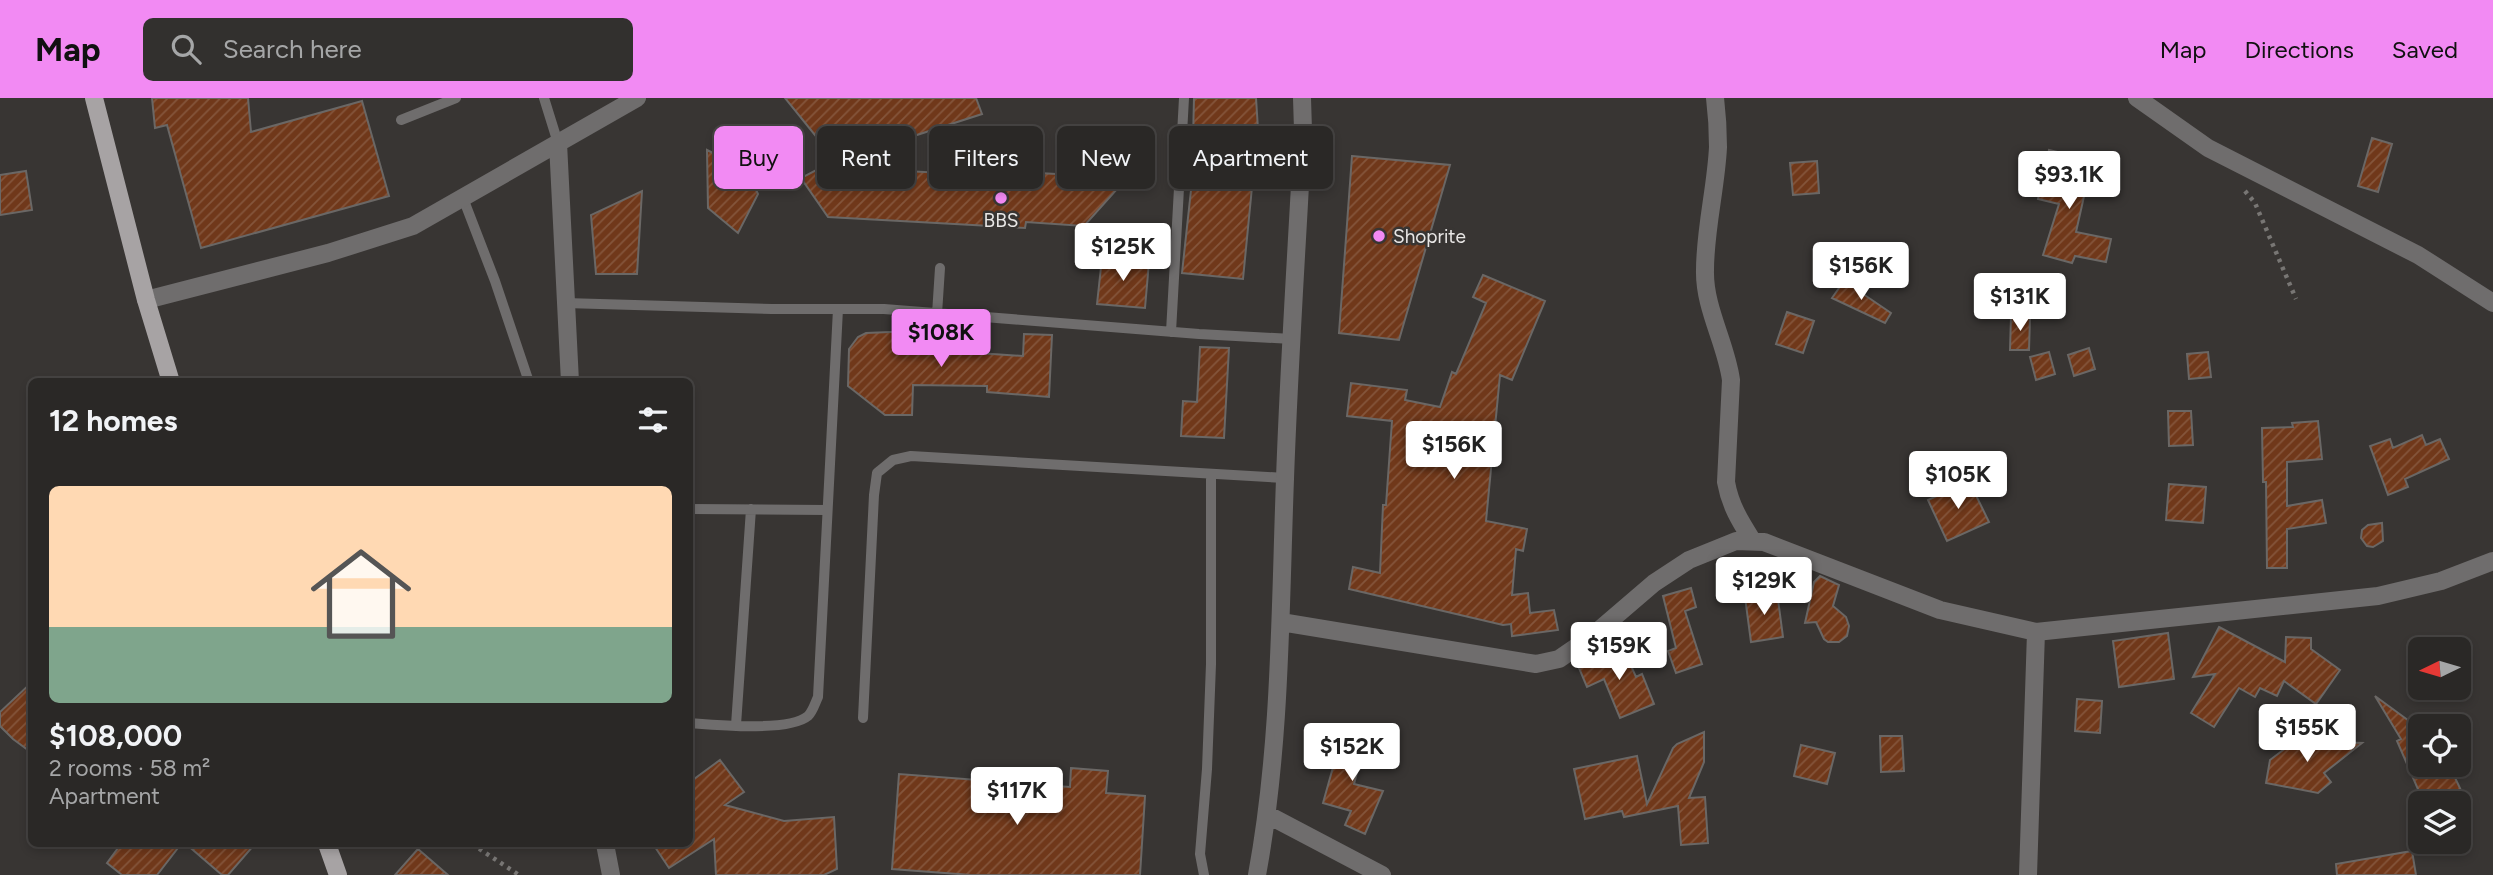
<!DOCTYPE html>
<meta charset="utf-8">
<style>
:root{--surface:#2a2826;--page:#32302e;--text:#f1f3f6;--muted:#a5a6a7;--line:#464443;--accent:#f28af3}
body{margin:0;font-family:Figtree,sans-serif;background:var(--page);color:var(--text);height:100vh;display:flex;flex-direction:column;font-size:26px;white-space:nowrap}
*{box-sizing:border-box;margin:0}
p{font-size:23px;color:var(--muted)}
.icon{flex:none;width:38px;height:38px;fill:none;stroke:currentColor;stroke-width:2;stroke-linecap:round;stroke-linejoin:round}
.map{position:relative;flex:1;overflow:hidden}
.sheet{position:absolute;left:28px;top:280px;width:665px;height:469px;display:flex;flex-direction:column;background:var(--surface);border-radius:10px;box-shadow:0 4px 10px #0003,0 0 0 2px var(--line)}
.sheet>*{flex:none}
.guide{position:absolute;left:714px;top:28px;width:665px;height:63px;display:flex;gap:14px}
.needle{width:46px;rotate:265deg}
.controls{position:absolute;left:2408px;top:539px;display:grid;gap:14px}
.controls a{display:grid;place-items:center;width:63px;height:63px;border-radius:10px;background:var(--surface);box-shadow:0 4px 10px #0003,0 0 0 2px var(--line);font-size:35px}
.price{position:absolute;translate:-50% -60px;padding:0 16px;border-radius:7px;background:#fff;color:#222;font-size:23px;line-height:46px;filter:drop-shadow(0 2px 4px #0008)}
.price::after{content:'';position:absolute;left:50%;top:42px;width:21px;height:16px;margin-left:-10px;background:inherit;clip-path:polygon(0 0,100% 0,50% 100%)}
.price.active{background:var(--accent);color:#111}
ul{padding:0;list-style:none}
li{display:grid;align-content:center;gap:14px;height:371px;padding:0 21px}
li+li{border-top:2px solid var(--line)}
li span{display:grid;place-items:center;height:217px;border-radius:10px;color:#555}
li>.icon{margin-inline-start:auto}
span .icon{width:126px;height:126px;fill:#fffc;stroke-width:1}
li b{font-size:30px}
h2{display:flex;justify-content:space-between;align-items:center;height:84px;padding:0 21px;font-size:30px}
.chip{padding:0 24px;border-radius:10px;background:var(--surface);box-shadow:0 4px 10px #0003,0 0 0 2px var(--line);font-size:24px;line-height:63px}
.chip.active{background:var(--accent);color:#111}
header{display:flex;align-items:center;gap:42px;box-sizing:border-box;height:98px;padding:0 35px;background:var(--accent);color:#111}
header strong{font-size:33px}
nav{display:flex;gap:38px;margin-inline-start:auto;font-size:24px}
.search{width:490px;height:63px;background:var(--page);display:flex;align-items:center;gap:18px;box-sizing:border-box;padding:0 24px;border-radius:10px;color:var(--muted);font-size:26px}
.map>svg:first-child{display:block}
.building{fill:url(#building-hatch);stroke:#6a6765;stroke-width:2}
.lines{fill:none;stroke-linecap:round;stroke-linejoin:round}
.path{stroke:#787674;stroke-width:4.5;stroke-dasharray:3.5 5;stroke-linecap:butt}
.service{stroke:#6f6d6d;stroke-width:10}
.minor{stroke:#6f6d6d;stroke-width:18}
.primary{stroke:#a7a3a4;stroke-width:18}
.poi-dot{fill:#f28af3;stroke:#383533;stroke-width:2.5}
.labels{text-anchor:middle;stroke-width:5;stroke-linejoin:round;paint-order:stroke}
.poi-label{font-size:19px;fill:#e9e7e6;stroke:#383533}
</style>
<header>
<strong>Map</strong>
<div class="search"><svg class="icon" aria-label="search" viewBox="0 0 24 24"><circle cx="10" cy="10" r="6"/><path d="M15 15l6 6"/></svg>Search here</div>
<nav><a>Map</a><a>Directions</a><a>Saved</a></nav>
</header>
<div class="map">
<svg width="2493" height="777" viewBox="0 0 2493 777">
<defs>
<pattern id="building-hatch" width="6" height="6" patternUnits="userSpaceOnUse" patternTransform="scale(1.75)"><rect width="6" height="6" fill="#70381a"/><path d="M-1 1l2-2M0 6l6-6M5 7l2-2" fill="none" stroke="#84553b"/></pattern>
</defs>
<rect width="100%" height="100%" fill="#383533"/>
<path class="building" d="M 152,0 L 248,0 L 251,34 L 362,3 L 389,98 L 201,150 L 167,27 L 155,30 Z
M 785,0 L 976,0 L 982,16 L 836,63 Z
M 1194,0 L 1256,0 L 1258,31 L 1245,27 L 1240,88 L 1252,89 L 1243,181 L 1182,175 L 1192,83 Z
M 2372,40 L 2392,46 L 2378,94 L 2358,88 Z
M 707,52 L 747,72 L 758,96 L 738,135 L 708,110 Z
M 2049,52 L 2083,60 L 2080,74 L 2089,76 L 2076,134 L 2111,141 L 2106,164 L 2075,158 L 2072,165 L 2043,157 L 2059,106 L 2038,101 Z
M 1352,58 L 1450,67 L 1399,242 L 1339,235 Z
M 1817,63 L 1819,95 L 1793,97 L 1790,65 Z
M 822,69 L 965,76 L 966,71 L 1127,80 L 1084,128 L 1026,124 L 1025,130 L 828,119 L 801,80 Z
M 26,73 L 32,112 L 0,117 L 0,77 Z
M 642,93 L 637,176 L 596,176 L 591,117 Z
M 1102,160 L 1149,164 L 1145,210 L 1097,206 Z
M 1483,177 L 1545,203 L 1512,282 L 1500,277 L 1486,423 L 1527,431 L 1523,453 L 1516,451 L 1512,497 L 1528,495 L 1530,515 L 1554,512 L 1558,532 L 1512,538 L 1511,526 L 1503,527 L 1349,491 L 1353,469 L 1380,475 L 1383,407 L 1386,407 L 1392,323 L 1347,318 L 1351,285 L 1407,292 L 1405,302 L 1440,309 L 1452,274 L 1456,276 L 1486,205 L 1473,199 Z
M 1844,183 L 1891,215 L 1885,225 L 1832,200 Z
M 1787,214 L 1814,223 L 1803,255 L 1776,246 Z
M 2011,218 L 2030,219 L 2029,252 L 2010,252 Z
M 914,233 L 914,251 L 978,251 L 978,255 L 1023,258 L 1024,236 L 1052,237 L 1049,299 L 987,294 L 987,288 L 913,287 L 912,317 L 885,317 L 848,288 L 849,251 L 858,239 L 866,235 Z
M 1200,249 L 1229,250 L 1224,340 L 1181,338 L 1183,303 L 1197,304 Z
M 2089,250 L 2095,271 L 2074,278 L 2068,257 Z
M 2049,254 L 2055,276 L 2036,282 L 2030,259 Z
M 2208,254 L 2211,279 L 2189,281 L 2187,256 Z
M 2168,313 L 2191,313 L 2193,347 L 2169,348 Z
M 2318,323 L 2322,361 L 2287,364 L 2287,408 L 2322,402 L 2326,425 L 2287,431 L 2287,470 L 2267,470 L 2266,384 L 2263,384 L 2262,330 L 2293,329 L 2292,325 Z
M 2422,337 L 2426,347 L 2440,341 L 2449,361 L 2405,381 L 2408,389 L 2388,397 L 2370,348 L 2390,341 L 2393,350 Z
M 1969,383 L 1989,424 L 1947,443 L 1928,402 Z
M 2169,386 L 2206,389 L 2203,425 L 2166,422 Z
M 2382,425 L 2383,443 L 2373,449 L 2367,448 L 2361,440 L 2362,432 L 2368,427 Z
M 1820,478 L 1839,487 L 1833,508 L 1846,519 L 1849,528 L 1847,538 L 1839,544 L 1828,544 L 1824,541 L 1816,524 L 1805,525 L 1814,484 Z
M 1691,490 L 1696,509 L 1685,513 L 1702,566 L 1676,575 L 1668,553 L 1676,550 L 1663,498 Z
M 1777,494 L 1783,539 L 1751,544 L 1745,499 Z
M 2219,529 L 2285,564 L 2286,539 L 2311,540 L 2311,551 L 2340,572 L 2316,606 L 2284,583 L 2277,598 L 2260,590 L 2255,599 L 2239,590 L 2214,629 L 2191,615 L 2215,576 L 2193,579 Z
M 2168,535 L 2174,581 L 2119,589 L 2113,543 Z
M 1623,550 L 1636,579 L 1642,576 L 1654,606 L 1620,620 L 1604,581 L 1587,589 L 1579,570 Z
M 32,584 L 32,655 L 13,641 L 0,628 L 0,614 Z
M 2375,598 L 2420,631 L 2420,667 L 2449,667 L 2467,705 L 2424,705 L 2397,643 L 2401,641 Z
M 2077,601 L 2102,603 L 2100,635 L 2075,633 Z
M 1344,630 L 1367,637 L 1354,686 L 1383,693 L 1365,736 L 1345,727 L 1351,713 L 1323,705 Z
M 1704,634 L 1704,664 L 1689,700 L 1705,699 L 1708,745 L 1681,747 L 1678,708 L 1624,719 L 1622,713 L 1585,721 L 1574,671 L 1637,658 L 1647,706 L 1673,650 L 1677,646 Z
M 1880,638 L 1902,638 L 1904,673 L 1881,674 Z
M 2295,643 L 2362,645 L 2324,675 L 2331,684 L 2318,695 L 2266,685 L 2270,662 Z
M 1801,647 L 1835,655 L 1827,686 L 1794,678 Z
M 720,662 L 744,694 L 725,707 L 784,723 L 834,719 L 837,771 L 824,777 L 716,777 L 714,741 L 669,770 L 653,746 L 690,746 L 690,684 Z
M 1071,670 L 1108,673 L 1106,695 L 1145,698 L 1140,777 L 971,777 L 892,771 L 899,676 L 1070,689 Z
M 121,746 L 181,746 L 157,777 L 122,777 L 107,765 Z
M 186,746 L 255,746 L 228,777 L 222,777 Z
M 418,751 L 448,777 L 395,777 Z
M 2412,753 L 2416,777 L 2337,777 L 2336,766 Z"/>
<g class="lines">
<path class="path" d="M 2245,93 L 2255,105 L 2296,201
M 472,746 L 519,777"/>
<path class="service" d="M 544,0 L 558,45
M 401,22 L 456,0
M 463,100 L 495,183 L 529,284
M 565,205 L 772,211 L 884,211 L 1199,236 L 1292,241
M 937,216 L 940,170
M 1171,234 L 1184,0
M 690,411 L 827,412
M 863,620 L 874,397 L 877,375 L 893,362 L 911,358 L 1285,380
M 690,625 C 716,627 789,634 808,618 C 813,613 815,605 818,599 L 838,211
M 736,627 L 751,411
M 1204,777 L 1200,756 L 1207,671 L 1211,566 L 1211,376"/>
<path class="minor" d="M 1715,0 C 1717,16 1718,32 1718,49 C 1716,90 1705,131 1705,172 C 1704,210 1726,245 1731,282 L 1726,384 C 1730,407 1740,423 1752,442
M 2137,0 L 2208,50 L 2418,157 L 2493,205
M 558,45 L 570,284
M 146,202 L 328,155 L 413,128 L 637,0
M 1281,524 L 1536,566 L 1559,561 L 1591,539 L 1654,485 L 1689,462 L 1736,443 L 1764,444 L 1940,512 L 2036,534 L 2378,498 L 2441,483 L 2493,463
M 1268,717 L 1382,777
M 605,746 L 611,777
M 1257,777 C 1281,647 1280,513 1285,381 C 1289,265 1297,148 1303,32 L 1302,0
M 2028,777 L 2036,534"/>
<path class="primary" d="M 94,0 L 146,202 L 171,284
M 327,746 L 338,777"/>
</g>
<g class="poi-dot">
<circle cx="1001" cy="100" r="7"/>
<circle cx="1379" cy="138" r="7"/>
</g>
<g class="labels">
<g class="poi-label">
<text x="1001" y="129">BBS</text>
<text x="1393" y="145" text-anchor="start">Shoprite</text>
</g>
</g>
</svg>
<div class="controls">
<a><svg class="needle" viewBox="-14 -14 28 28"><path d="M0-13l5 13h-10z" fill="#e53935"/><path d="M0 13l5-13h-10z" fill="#a5a6a7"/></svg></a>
<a><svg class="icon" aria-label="locate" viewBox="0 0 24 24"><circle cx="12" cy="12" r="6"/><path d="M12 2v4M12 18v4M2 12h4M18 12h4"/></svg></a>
<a><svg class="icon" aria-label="layers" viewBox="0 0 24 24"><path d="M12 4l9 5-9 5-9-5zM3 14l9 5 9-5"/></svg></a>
</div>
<b class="price" style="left:2069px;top:113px">$93.1K</b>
<b class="price" style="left:1123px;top:185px">$125K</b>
<b class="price" style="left:1861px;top:204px">$156K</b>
<b class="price" style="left:2020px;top:235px">$131K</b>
<b class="price active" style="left:941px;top:271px">$108K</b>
<b class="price" style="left:1454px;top:383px">$156K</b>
<b class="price" style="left:1958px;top:413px">$105K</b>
<b class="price" style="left:1764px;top:519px">$129K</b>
<b class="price" style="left:1619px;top:584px">$159K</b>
<b class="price" style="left:2307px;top:666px">$155K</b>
<b class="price" style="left:1352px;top:685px">$152K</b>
<b class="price" style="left:1017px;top:729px">$117K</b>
<div class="guide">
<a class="chip active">Buy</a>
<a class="chip">Rent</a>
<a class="chip">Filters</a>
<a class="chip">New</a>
<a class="chip">Apartment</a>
</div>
<section class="sheet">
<h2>12 homes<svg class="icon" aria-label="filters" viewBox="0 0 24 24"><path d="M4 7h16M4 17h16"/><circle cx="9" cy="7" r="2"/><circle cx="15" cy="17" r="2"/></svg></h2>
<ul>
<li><span style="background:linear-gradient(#ffd9b3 65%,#7fa58c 0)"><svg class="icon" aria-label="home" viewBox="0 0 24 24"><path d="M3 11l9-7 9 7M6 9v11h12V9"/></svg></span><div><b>$108,000</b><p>2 rooms · 58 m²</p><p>Apartment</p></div></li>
</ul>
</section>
</div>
